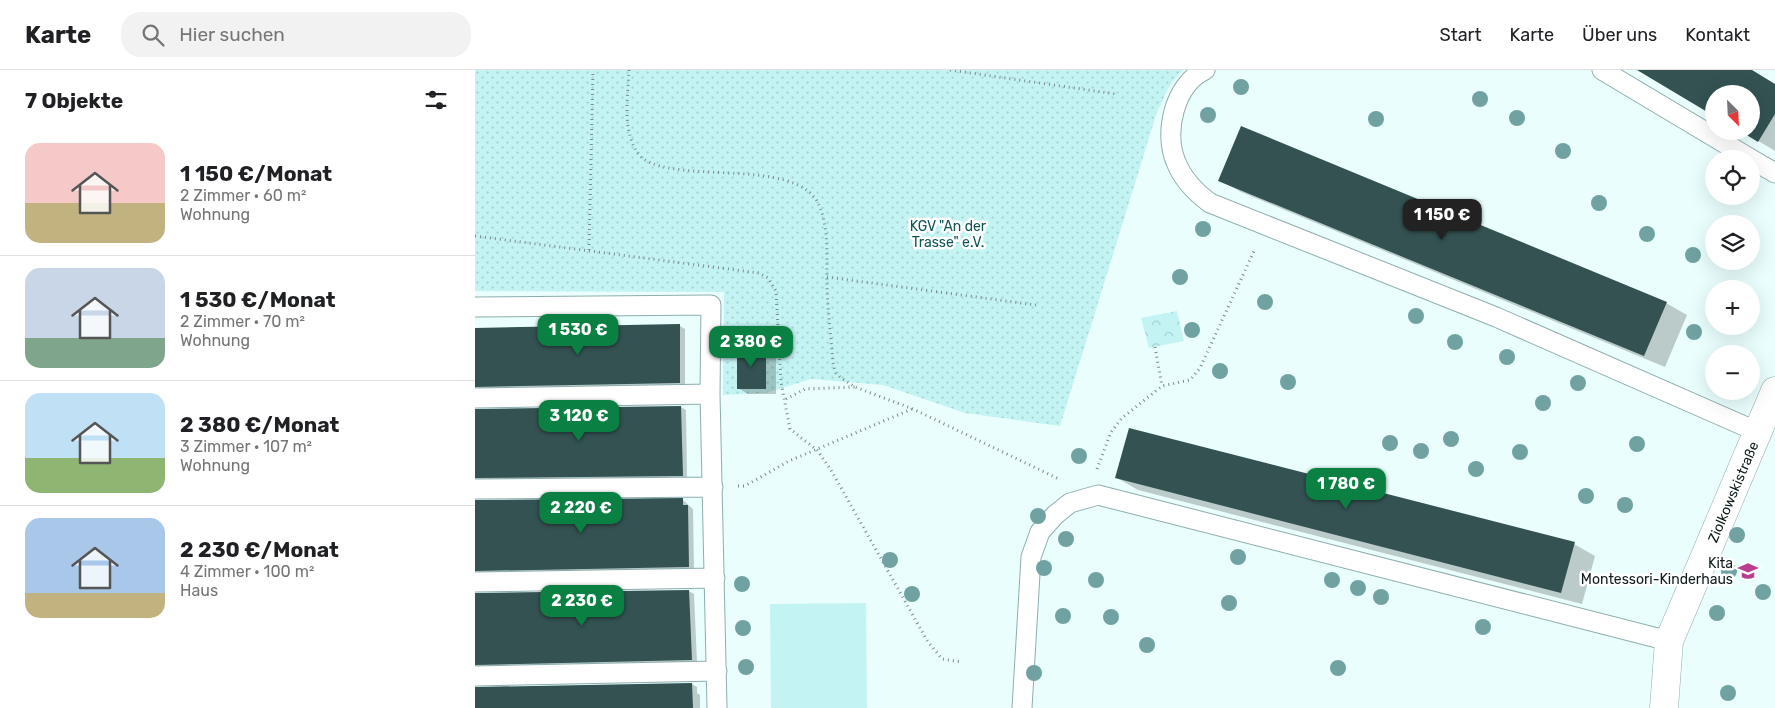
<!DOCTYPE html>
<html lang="de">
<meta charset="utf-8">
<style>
:root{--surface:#fff;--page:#f2f2f2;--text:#202124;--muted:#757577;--line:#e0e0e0;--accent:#0b8043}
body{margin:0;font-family:Rubik,sans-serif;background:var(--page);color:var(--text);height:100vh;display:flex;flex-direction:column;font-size:19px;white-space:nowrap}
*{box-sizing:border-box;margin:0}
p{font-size:16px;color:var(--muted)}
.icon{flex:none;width:28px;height:28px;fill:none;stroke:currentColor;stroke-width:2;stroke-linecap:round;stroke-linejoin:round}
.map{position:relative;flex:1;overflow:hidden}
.sheet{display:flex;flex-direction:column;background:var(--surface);width:475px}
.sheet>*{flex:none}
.needle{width:32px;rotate:156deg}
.fabs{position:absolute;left:1230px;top:15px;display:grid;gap:10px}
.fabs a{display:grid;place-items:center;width:55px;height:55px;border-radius:50%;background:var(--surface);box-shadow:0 5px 20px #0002;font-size:25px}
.price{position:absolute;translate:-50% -42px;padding:0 11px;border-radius:10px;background:var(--accent);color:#fff;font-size:16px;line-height:32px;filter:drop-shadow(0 1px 2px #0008)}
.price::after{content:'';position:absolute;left:50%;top:30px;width:15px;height:11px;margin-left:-8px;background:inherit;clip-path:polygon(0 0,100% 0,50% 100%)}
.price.selected{background:#222;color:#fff}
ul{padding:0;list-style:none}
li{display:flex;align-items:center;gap:15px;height:125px;padding:0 25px}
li+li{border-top:1px solid var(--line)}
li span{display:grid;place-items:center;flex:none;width:140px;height:100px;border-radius:15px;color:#555}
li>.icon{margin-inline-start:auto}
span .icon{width:60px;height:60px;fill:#fffc;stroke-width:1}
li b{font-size:21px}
h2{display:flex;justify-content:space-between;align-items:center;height:60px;padding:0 25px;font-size:21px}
header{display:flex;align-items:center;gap:30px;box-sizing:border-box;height:70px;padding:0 25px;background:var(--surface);border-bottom:1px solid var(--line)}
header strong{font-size:24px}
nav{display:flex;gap:28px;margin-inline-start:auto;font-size:18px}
.search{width:350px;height:45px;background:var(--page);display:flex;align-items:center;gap:12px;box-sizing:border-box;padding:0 18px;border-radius:20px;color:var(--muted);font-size:19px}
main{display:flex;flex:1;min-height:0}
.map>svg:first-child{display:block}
.grass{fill:#c3f4f3}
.park{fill:url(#park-crowns)}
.garden{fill:url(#garden-dots)}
.shadow{fill:#0003}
.building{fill:#345252}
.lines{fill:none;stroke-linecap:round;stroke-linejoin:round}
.lane-casing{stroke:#8daead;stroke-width:21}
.street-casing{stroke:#8daead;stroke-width:29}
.path{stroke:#7b8c8b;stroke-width:3;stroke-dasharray:1 4;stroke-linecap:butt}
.lane{stroke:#fff;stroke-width:19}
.street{stroke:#fff;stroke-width:28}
.tree{fill:#70a2a1}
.labels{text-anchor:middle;stroke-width:5;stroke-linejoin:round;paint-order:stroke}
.park-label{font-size:14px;fill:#0d5656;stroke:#fff}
.street-label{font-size:14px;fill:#0f1c1c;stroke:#fff}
.poi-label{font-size:14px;fill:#0f1c1c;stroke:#fff;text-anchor:end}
</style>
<header>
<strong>Karte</strong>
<div class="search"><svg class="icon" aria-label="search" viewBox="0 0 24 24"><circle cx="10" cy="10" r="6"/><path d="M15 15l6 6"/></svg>Hier suchen</div>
<nav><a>Start</a><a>Karte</a><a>Über uns</a><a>Kontakt</a></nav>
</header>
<main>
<section class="sheet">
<h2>7 Objekte<svg class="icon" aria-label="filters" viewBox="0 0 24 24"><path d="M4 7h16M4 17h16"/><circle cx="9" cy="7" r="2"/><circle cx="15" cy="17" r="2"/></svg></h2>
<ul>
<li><span style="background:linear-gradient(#f6c9c9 60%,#c2b280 0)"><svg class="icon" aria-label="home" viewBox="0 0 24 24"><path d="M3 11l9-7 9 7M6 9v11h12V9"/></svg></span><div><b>1 150 €/Monat</b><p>2 Zimmer · 60 m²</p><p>Wohnung</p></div></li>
<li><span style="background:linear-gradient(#c9d6e8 70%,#7fa58c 0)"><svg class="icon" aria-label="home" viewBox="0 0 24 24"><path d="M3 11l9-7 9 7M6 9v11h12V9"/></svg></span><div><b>1 530 €/Monat</b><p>2 Zimmer · 70 m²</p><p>Wohnung</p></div></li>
<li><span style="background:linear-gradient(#bfe0f5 65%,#8fb573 0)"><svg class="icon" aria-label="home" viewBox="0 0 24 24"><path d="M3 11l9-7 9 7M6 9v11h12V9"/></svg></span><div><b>2 380 €/Monat</b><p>3 Zimmer · 107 m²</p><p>Wohnung</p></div></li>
<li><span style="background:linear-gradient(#a9c7e8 75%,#c2b280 0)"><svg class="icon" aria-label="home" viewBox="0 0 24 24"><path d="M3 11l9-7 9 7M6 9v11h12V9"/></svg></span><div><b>2 230 €/Monat</b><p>4 Zimmer · 100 m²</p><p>Haus</p></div></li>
</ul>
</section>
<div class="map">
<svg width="1300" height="638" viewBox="0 0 1300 638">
<defs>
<pattern id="park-crowns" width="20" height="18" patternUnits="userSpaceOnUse" patternTransform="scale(1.25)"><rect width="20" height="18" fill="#c3f4f3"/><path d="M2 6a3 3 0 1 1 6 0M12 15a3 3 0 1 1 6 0" fill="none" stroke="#a6d1d0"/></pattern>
<pattern id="garden-dots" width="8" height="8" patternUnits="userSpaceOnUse" patternTransform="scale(1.25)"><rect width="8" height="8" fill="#c3f4f3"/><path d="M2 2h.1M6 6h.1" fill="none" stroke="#a6d1d0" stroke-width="1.8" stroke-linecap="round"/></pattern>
</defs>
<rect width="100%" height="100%" fill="#e9fefd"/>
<path class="grass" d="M 391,533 L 392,638 L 296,638 L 295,534 Z"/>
<path class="park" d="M 702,241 L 709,271 L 674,278 L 666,248 Z"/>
<path class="garden" d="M 0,0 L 708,0 L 695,15 L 682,42 L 585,356 L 490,343 L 408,315 L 336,309 L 291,323 L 248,325 L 249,222 L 0,221 Z"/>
<path class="shadow" d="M 1165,0 L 1276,0 L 1300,15 L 1300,81 L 1267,61 L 1276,61 L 1276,24 Z
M 745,110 L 1191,233 L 1212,245 L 1190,297 L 766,122 Z
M 205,256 L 210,259 L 210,315 L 0,322 L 0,260 Z
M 291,279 L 301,285 L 301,324 L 273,324 L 263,318 Z
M 206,337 L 211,340 L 212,408 L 0,413 L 0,340 Z
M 642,408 L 1099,474 L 1120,486 L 1107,534 L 663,420 Z
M 208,430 L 218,439 L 219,499 L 0,506 L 0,431 Z
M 214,521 L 219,524 L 222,592 L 0,600 L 0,524 Z
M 217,614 L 222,617 L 222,623 L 225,625 L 225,638 L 0,638 L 0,618 Z"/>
<path class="building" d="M 1162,0 L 1277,0 L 1300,14 L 1300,44 L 1283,72 L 1265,61 L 1276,61 L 1276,24 L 1239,24 L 1239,46 Z
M 766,56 L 1192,232 L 1169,286 L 743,111 Z
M 205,254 L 205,313 L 0,317 L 0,258 Z
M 262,277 L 291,277 L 291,319 L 262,319 Z
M 206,336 L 208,406 L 0,408 L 0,339 Z
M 654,358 L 1100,472 L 1086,523 L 640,408 Z
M 208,428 L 208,435 L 213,435 L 214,497 L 0,501 L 0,430 Z
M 214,520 L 217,590 L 0,595 L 0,523 Z
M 217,613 L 218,638 L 0,638 L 0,617 Z"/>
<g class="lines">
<defs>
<path id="lane" d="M 730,0 C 700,14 688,62 701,92 C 708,110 720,122 735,133 L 1021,247 L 1283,362
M 1127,0 L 1276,89
M 1276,89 L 1300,103
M 0,237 L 236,235 L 235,324 L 242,638
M 0,328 L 235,324
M 0,419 L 238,417
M 0,512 L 240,508
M 0,606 L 242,601
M 547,638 L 556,487 L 565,462 L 580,445 L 595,433 L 623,425 L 1194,571"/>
<path id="street" d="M 1189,638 L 1194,571 L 1300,321"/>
</defs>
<use href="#lane" class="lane-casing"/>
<use href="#street" class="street-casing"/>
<path class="path" d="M 154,0 C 153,26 147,59 162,82 C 185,119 321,83 344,135 C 355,160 351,190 352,217 C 353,243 356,268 358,293 L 361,303 L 366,308 L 380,317 L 438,339 L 584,409
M 475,0 L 641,24
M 0,166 L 284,203 L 293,208 L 301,221 L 306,312 L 315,359 L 342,380 L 356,400 L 453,572 L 467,589 L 487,592
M 114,180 L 118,0
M 352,207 L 561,235
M 680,277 L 687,316
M 311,329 L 330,319 L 380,317
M 622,399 L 636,362 L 647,348 L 687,316 L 715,310 L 725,298 L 780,179
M 263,416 L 270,416 L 314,391 L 437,339"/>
<use href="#lane" class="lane"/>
<use href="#street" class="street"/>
</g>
<g class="tree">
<circle cx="766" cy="17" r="8"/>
<circle cx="1005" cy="29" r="8"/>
<circle cx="733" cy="45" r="8"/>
<circle cx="1042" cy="48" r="8"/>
<circle cx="901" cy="49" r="8"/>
<circle cx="1088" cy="81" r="8"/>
<circle cx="1124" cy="133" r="8"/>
<circle cx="728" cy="159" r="8"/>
<circle cx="1172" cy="164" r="8"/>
<circle cx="1218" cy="185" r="8"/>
<circle cx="705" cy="207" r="8"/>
<circle cx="790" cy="232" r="8"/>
<circle cx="941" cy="246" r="8"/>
<circle cx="717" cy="260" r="8"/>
<circle cx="1219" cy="262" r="8"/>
<circle cx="980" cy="272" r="8"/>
<circle cx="1032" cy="287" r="8"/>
<circle cx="745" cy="301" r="8"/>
<circle cx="813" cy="312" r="8"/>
<circle cx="1103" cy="313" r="8"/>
<circle cx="1068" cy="333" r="8"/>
<circle cx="976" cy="369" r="8"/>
<circle cx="915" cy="373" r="8"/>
<circle cx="1162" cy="374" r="8"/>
<circle cx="946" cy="381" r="8"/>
<circle cx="1045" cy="382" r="8"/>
<circle cx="604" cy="386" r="8"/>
<circle cx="1001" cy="399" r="8"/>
<circle cx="1111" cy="426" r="8"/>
<circle cx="1150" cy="435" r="8"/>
<circle cx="563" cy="446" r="8"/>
<circle cx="1262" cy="465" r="8"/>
<circle cx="591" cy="469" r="8"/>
<circle cx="763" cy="487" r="8"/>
<circle cx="415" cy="490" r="8"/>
<circle cx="569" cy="498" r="8"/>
<circle cx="1254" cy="501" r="8"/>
<circle cx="621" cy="510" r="8"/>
<circle cx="857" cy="510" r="8"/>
<circle cx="267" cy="514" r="8"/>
<circle cx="883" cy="518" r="8"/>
<circle cx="1288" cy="522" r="8"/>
<circle cx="437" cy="524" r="8"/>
<circle cx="906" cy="527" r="8"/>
<circle cx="754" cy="533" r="8"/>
<circle cx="1242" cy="543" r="8"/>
<circle cx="588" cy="546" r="8"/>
<circle cx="636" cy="547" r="8"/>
<circle cx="1008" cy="557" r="8"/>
<circle cx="268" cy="558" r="8"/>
<circle cx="672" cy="575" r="8"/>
<circle cx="271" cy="597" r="8"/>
<circle cx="863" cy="598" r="8"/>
<circle cx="559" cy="603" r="8"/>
<circle cx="1253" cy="623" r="8"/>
</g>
<defs>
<symbol id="school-bare" viewBox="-9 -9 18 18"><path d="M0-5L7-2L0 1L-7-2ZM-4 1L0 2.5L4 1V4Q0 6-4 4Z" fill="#ba3e8e" stroke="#fff" stroke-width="2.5" paint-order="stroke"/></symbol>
</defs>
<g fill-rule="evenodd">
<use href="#school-bare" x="1259" y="487" width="28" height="28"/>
</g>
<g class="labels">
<g class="park-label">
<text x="473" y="161">KGV "An der<tspan x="473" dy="16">Trasse" e.V.</tspan></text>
</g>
<g class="street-label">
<text transform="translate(1258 422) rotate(-67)" y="5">Ziolkowskistraße</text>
</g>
<g class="poi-label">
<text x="1258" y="498">Kita<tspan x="1258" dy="16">Montessori-Kinderhaus</tspan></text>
</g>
</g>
</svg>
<div class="fabs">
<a><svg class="needle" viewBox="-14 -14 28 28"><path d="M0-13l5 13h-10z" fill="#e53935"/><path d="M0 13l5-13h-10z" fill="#757577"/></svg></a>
<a><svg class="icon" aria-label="locate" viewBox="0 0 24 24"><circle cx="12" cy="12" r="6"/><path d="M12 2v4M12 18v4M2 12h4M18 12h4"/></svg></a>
<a><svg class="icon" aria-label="layers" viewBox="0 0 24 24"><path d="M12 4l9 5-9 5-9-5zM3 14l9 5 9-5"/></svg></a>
<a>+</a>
<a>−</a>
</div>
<b class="price selected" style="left:967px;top:171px">1 150 €</b>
<b class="price" style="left:103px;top:286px">1 530 €</b>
<b class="price" style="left:276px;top:298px">2 380 €</b>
<b class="price" style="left:104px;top:372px">3 120 €</b>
<b class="price" style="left:871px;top:440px">1 780 €</b>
<b class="price" style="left:106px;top:464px">2 220 €</b>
<b class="price" style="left:107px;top:557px">2 230 €</b>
</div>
</main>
